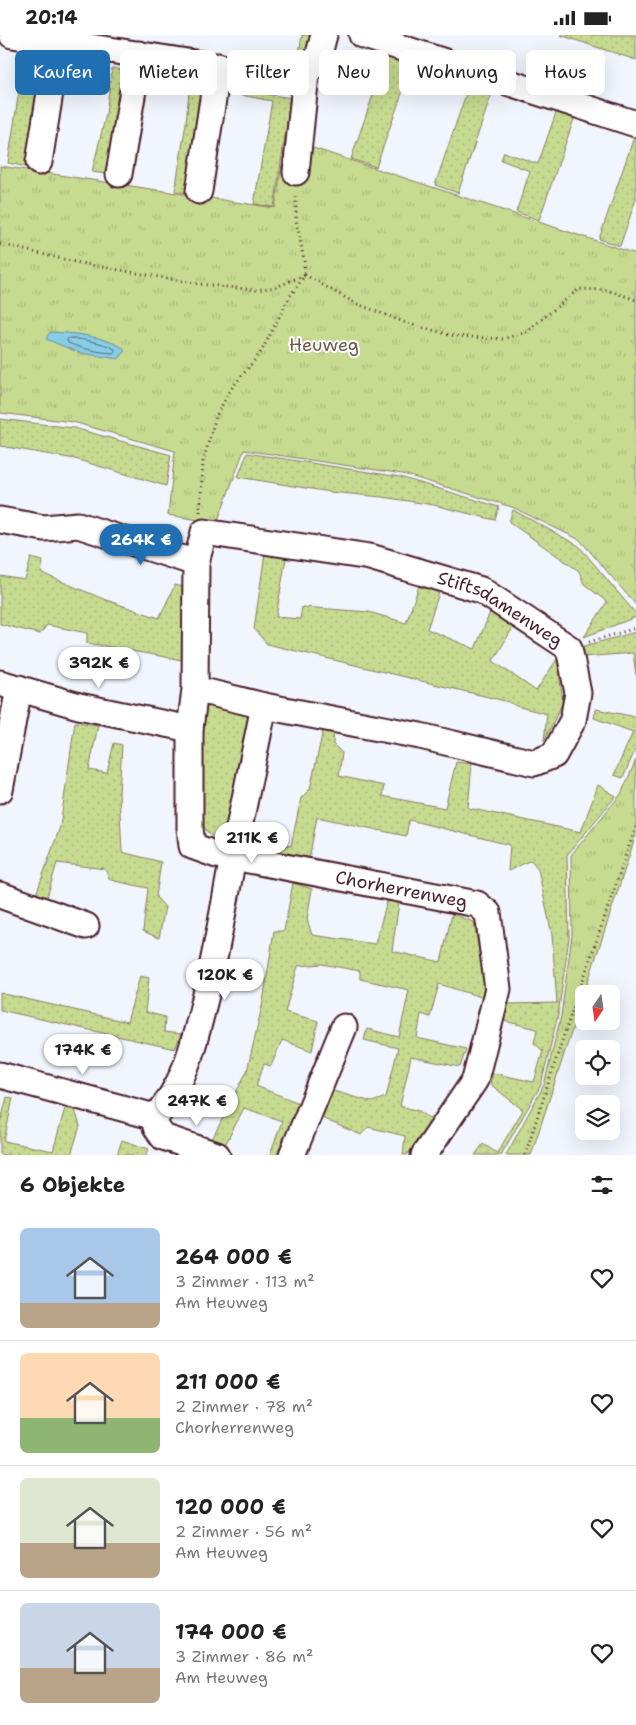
<!DOCTYPE html>
<html lang="de">
<meta charset="utf-8">
<style>
:root{--surface:#fff;--page:#f2f2f2;--text:#222;--muted:#767676;--line:#e0e0e0;--accent:#1f6fb2}
body{margin:0;font-family:"Shantell Sans",sans-serif;background:var(--page);color:var(--text);height:100vh;display:flex;flex-direction:column;font-size:19px;white-space:nowrap}
*{box-sizing:border-box;margin:0}
p{font-size:16px;color:var(--muted)}
.icon{flex:none;width:28px;height:28px;fill:none;stroke:currentColor;stroke-width:2;stroke-linecap:round;stroke-linejoin:round}
.map{position:relative;height:1120px;overflow:hidden}
.details{display:flex;flex-direction:column;background:var(--surface);flex:1}
.details>*{flex:none}
.guide{position:absolute;left:15px;top:15px;width:606px;height:45px;display:flex;gap:10px}
.needle{width:32px;rotate:193deg}
.controls{position:absolute;left:575px;top:950px;display:grid;gap:10px}
.controls a{display:grid;place-items:center;width:45px;height:45px;border-radius:8px;background:var(--surface);box-shadow:0 5px 20px #0002;font-size:25px}
.price{position:absolute;translate:-50% -42px;padding:0 11px;border-radius:18px;background:#fff;color:#222;font-size:16px;line-height:32px;filter:drop-shadow(0 1px 2px #0008)}
.price::after{content:'';position:absolute;left:50%;top:30px;width:15px;height:11px;margin-left:-8px;background:inherit;clip-path:polygon(0 0,100% 0,50% 100%)}
.price.current{background:var(--accent);color:#fff}
ul{padding:0;list-style:none}
li{display:flex;align-items:center;gap:15px;height:125px;padding:0 20px}
li+li{border-top:1px solid var(--line)}
li span{display:grid;place-items:center;flex:none;width:140px;height:100px;border-radius:8px;color:#555}
li>.icon{margin-inline-start:auto}
span .icon{width:60px;height:60px;fill:#fffc;stroke-width:1}
li b{font-size:21px}
h2{display:flex;justify-content:space-between;align-items:center;height:60px;padding:0 20px;font-size:21px}
.chip{padding:0 18px;border-radius:8px;background:var(--surface);box-shadow:0 5px 20px #0002;font-size:18px;line-height:45px}
.chip.current{background:var(--accent);color:#fff}
.status{display:flex;justify-content:space-between;align-items:center;height:35px;padding:0 25px;background:var(--surface);direction:ltr}
.status svg{height:14px;fill:currentColor}
.map>svg:first-child{display:block}
.grass{fill:url(#grass-dots);stroke:#887d5e}
.park{fill:url(#park-tufts);stroke:#887d5e}
.water{fill:#86cee6;stroke:#6e889b}
.lines{fill:none;stroke-linecap:round;stroke-linejoin:round}
.shore{stroke:#626576;stroke-width:1}
.minor-casing{stroke:#4a1f2b;stroke-width:29}
.path{stroke:#4a1f2b;stroke-width:3;stroke-dasharray:1 4;stroke-linecap:butt}
.minor{stroke:#fff;stroke-width:25}
.labels{text-anchor:middle;stroke-width:4;stroke-linejoin:round;paint-order:stroke}
.park-label{font-size:18px;fill:#6f5749;stroke:#fff}
.street-label{font-size:18px;fill:#4a1f2b;stroke:#fff}
</style>
<div class="status"><b>20:14</b><svg viewBox="0 0 49 12"><path d="M0 12V9h3v3zM5 12V6h3v6zM10 12V3h3v9zM15 12V0h3v12zM26 1h20v11H26zM47 4h2v5h-2z"/></svg></div>
<div class="map">
<svg width="636" height="1120" viewBox="0 0 636 1120">
<defs>
<pattern id="grass-dots" width="8" height="8" patternUnits="userSpaceOnUse" patternTransform="scale(1.25)"><rect width="8" height="8" fill="#c6db90"/><path d="M2 2h.1M6 6h.1" fill="none" stroke="#acbc7c" stroke-width="1.8" stroke-linecap="round"/></pattern>
<pattern id="park-tufts" width="24" height="20" patternUnits="userSpaceOnUse" patternTransform="scale(1.25)"><rect width="24" height="20" fill="#c6db90"/><path d="M3 7l-1-3M5 7V3M7 7l1-3M15 17l-1-3M17 17v-4M19 17l1-3" fill="none" stroke="#acbc7c"/></pattern>
</defs>
<rect width="100%" height="100%" fill="#f1f5fe"/>
<filter id="ink" filterUnits="userSpaceOnUse"><feTurbulence type="fractalNoise" baseFrequency=".02" numOctaves="2"/><feDisplacementMap in="SourceGraphic" scale="10" xChannelSelector="R" yChannelSelector="G"/><feConvolveMatrix kernelMatrix="1 2 1 2 8 2 1 2 1" color-interpolation-filters="sRGB"/></filter>
<g filter="url(#ink)">
<path class="grass" d="M 302,0 L 315,0 L 304,26 L 298,25 Z
M 560,0 L 636,0 L 636,25 Z
M 387,19 L 413,27 L 376,132 L 351,124 Z
M 23,30 L 49,33 L 32,133 L 8,128 Z
M 112,33 L 129,36 L 113,140 L 92,137 L 106,79 Z
M 190,46 L 209,50 L 193,159 L 175,156 L 186,88 Z
M 470,47 L 493,55 L 458,158 L 435,150 Z
M 221,52 L 291,63 L 274,172 L 254,169 L 272,66 L 220,56 Z
M 557,75 L 575,81 L 539,185 L 516,177 L 530,136 L 501,125 L 504,117 L 538,129 Z
M 634,102 L 636,102 L 636,164 L 620,211 L 599,204 Z
M 0,384 L 74,393 L 171,420 L 166,451 L 75,424 L 0,411 Z
M 247,418 L 400,442 L 499,472 L 495,485 L 434,470 L 382,462 L 330,457 L 238,442 Z
M 513,475 L 579,511 L 636,579 L 636,582 L 584,602 L 607,567 L 584,549 L 579,536 L 509,487 Z
M 265,518 L 286,523 L 276,582 L 300,584 L 302,572 L 369,577 L 406,588 L 419,551 L 439,558 L 427,594 L 475,614 L 491,575 L 514,591 L 493,626 L 536,656 L 557,624 L 563,667 L 544,706 L 547,679 L 516,671 L 509,667 L 267,609 L 254,594 Z
M 31,523 L 43,526 L 41,538 L 106,565 L 159,583 L 175,550 L 184,552 L 182,625 L 87,608 L 87,598 L 47,590 L 40,599 L 0,589 L 0,541 L 25,545 Z
M 636,597 L 636,640 L 633,618 L 582,622 L 581,612 Z
M 211,668 L 251,676 L 230,798 L 224,804 C 210,804 207,797 201,786 L 201,682 L 204,674 Z
M 596,674 L 636,682 L 636,713 L 623,743 L 614,740 L 633,697 L 594,683 Z
M 75,687 L 98,690 L 89,735 L 107,738 L 114,708 L 122,710 L 119,758 L 122,817 L 161,827 L 156,862 L 165,872 L 159,903 L 143,896 L 148,853 L 110,845 L 105,834 L 57,828 L 45,869 L 34,865 L 60,792 Z
M 324,691 L 334,694 L 333,709 L 342,718 L 339,741 L 384,751 L 382,761 L 445,773 L 456,727 L 472,729 L 468,773 L 581,797 L 598,750 L 616,761 L 567,820 L 569,903 L 558,980 L 541,1050 L 501,1120 L 475,1120 L 483,1109 L 497,1118 L 523,1075 L 490,1049 L 492,1038 L 534,1047 L 543,1016 L 534,1008 L 537,994 L 504,986 L 508,969 L 557,968 L 552,900 L 538,834 L 531,825 L 508,836 L 510,810 L 409,785 L 406,801 L 317,782 L 309,824 L 275,817 L 277,809 L 291,811 L 301,763 L 310,754 Z
M 293,848 L 312,854 L 307,884 L 312,900 L 375,909 L 387,866 L 399,867 L 392,916 L 441,927 L 452,879 L 474,887 L 485,951 L 481,962 L 439,949 L 430,982 L 421,979 L 417,1003 L 466,1014 L 460,1032 L 411,1022 L 400,1071 L 419,1076 L 434,1086 L 407,1120 L 403,1120 L 405,1101 L 368,1092 L 361,1100 L 319,1082 L 333,1056 L 372,1067 L 386,1062 L 398,1013 L 364,1005 L 367,994 L 399,1002 L 409,955 L 360,944 L 360,936 L 322,929 L 298,931 L 285,977 L 318,986 L 312,1016 L 282,1005 L 271,1031 L 264,1029 L 256,1051 L 304,1070 L 284,1120 L 270,1120 L 282,1086 L 244,1073 L 223,1114 L 209,1110 L 247,1036 L 263,967 L 274,896 L 284,896 Z
M 140,941 L 149,943 L 145,977 L 165,982 L 164,997 L 181,999 L 175,1014 L 0,975 L 0,958 L 127,987 Z
M 7,1062 L 13,1063 L 4,1106 L 53,1116 L 65,1073 L 75,1075 L 80,1091 L 71,1120 L 4,1120 L 0,1119 L 0,1089 Z
M 122,1105 L 149,1114 L 146,1120 L 117,1120 Z"/>
<path class="park" d="M 307,111 L 636,219 L 636,570 L 580,505 L 512,472 L 403,439 L 244,415 L 217,488 L 168,480 L 175,416 L 73,387 L 0,378 L 0,131 L 275,173 L 284,117 Z
M 636,725 L 636,800 L 531,1120 L 506,1120 L 544,1050 L 561,981 L 572,900 L 571,820 L 621,759 Z"/>
<path class="water" d="M 50,297 C 76,298 101,301 124,313 L 124,317 L 119,324 L 80,318 L 46,304 Z"/>
<g class="lines">
<path class="shore" d="M 70,303 C 85,305 102,307 115,314 L 115,316 L 113,318 C 98,317 83,314 68,308 L 67,305 Z"/>
<defs>
<g id="minor">
<path d="M 12,0 L 291,43 C 319,35 317,25 324,0"/>
<path d="M 362,0 L 636,89"/>
<path d="M 39,127 L 58,7"/>
<path d="M 296,137 L 306,39"/>
<path d="M 119,139 L 139,19"/>
<path d="M 199,156 L 218,31"/>
<path d="M 0,485 L 44,493 L 78,490 L 196,528 L 195,654 L 190,694 L 190,793 L 192,811 L 217,820 L 233,822 L 264,671 L 195,654"/>
<path id="s1" d="M 196,528 L 204,497 L 370,522 L 481,555 L 569,613 L 578,658 L 573,685 L 554,720 L 534,728 L 420,701 L 264,671"/>
<path d="M 0,648 L 79,671 L 190,694"/>
<path d="M 0,755 L 19,653"/>
<path d="M 0,860 L 86,891"/>
<path d="M 0,1040 L 155,1082"/>
<path id="s2" d="M 155,1082 C 185,1051 194,1008 204,968 C 216,920 224,871 233,822 L 477,869 L 488,878 L 498,954 L 475,1045 L 424,1120"/>
<path d="M 155,1082 L 156,1092 L 163,1102 L 217,1120"/>
<path d="M 292,1120 L 344,992"/>
</g>
</defs>
<use href="#minor" class="minor-casing"/>
<path class="path" d="M 0,209 L 75,227 L 199,249 L 256,255 L 276,252 L 305,240 L 304,225 L 296,185 L 296,158
M 200,477 L 203,427 L 216,381 L 231,354 L 261,317 L 290,261 L 305,240 L 355,268 L 409,289 L 455,301 L 503,304 L 526,297 L 579,254 L 607,255 L 636,265
M 589,607 L 636,593
M 525,1120 L 563,1003 L 636,791"/>
<use href="#minor" class="minor"/>
</g>
</g>
<g class="labels">
<g class="park-label">
<text x="324" y="316">Heuweg</text>
</g>
<g class="street-label">
<text dy="6" stroke="none"><textPath href="#s1" startOffset="341">Stiftsdamenweg</textPath></text>
<text dy="6" stroke="none"><textPath href="#s2" startOffset="446">Chorherrenweg</textPath></text>
</g>
</g>
</svg>
<div class="controls">
<a><svg class="needle" viewBox="-14 -14 28 28"><path d="M0-13l5 13h-10z" fill="#e53935"/><path d="M0 13l5-13h-10z" fill="#767676"/></svg></a>
<a><svg class="icon" aria-label="locate" viewBox="0 0 24 24"><circle cx="12" cy="12" r="6"/><path d="M12 2v4M12 18v4M2 12h4M18 12h4"/></svg></a>
<a><svg class="icon" aria-label="layers" viewBox="0 0 24 24"><path d="M12 4l9 5-9 5-9-5zM3 14l9 5 9-5"/></svg></a>
</div>
<b class="price current" style="left:141px;top:531px">264K €</b>
<b class="price" style="left:99px;top:654px">392K €</b>
<b class="price" style="left:252px;top:829px">211K €</b>
<b class="price" style="left:225px;top:966px">120K €</b>
<b class="price" style="left:83px;top:1041px">174K €</b>
<b class="price" style="left:197px;top:1092px">247K €</b>
<div class="guide">
<a class="chip current">Kaufen</a>
<a class="chip">Mieten</a>
<a class="chip">Filter</a>
<a class="chip">Neu</a>
<a class="chip">Wohnung</a>
<a class="chip">Haus</a>
</div>
</div>
<section class="details">
<h2>6 Objekte<svg class="icon" aria-label="filters" viewBox="0 0 24 24"><path d="M4 7h16M4 17h16"/><circle cx="9" cy="7" r="2"/><circle cx="15" cy="17" r="2"/></svg></h2>
<ul>
<li><span style="background:linear-gradient(#a9c7e8 75%,#b9a48a 0)"><svg class="icon" aria-label="home" viewBox="0 0 24 24"><path d="M3 11l9-7 9 7M6 9v11h12V9"/></svg></span><div><b>264 000 €</b><p>3 Zimmer · 113 m²</p><p>Am Heuweg</p></div><svg class="icon" aria-label="heart" viewBox="0 0 24 24"><path d="M12 20l-8-8c-3-5 5-10 8-4 3-6 11-1 8 4z"/></svg></li>
<li><span style="background:linear-gradient(#ffd9b3 65%,#8fb573 0)"><svg class="icon" aria-label="home" viewBox="0 0 24 24"><path d="M3 11l9-7 9 7M6 9v11h12V9"/></svg></span><div><b>211 000 €</b><p>2 Zimmer · 78 m²</p><p>Chorherrenweg</p></div><svg class="icon" aria-label="heart" viewBox="0 0 24 24"><path d="M12 20l-8-8c-3-5 5-10 8-4 3-6 11-1 8 4z"/></svg></li>
<li><span style="background:linear-gradient(#dfe7d0 65%,#b9a48a 0)"><svg class="icon" aria-label="home" viewBox="0 0 24 24"><path d="M3 11l9-7 9 7M6 9v11h12V9"/></svg></span><div><b>120 000 €</b><p>2 Zimmer · 56 m²</p><p>Am Heuweg</p></div><svg class="icon" aria-label="heart" viewBox="0 0 24 24"><path d="M12 20l-8-8c-3-5 5-10 8-4 3-6 11-1 8 4z"/></svg></li>
<li><span style="background:linear-gradient(#c9d6e8 65%,#b9a48a 0)"><svg class="icon" aria-label="home" viewBox="0 0 24 24"><path d="M3 11l9-7 9 7M6 9v11h12V9"/></svg></span><div><b>174 000 €</b><p>3 Zimmer · 86 m²</p><p>Am Heuweg</p></div><svg class="icon" aria-label="heart" viewBox="0 0 24 24"><path d="M12 20l-8-8c-3-5 5-10 8-4 3-6 11-1 8 4z"/></svg></li>
</ul>
</section>
